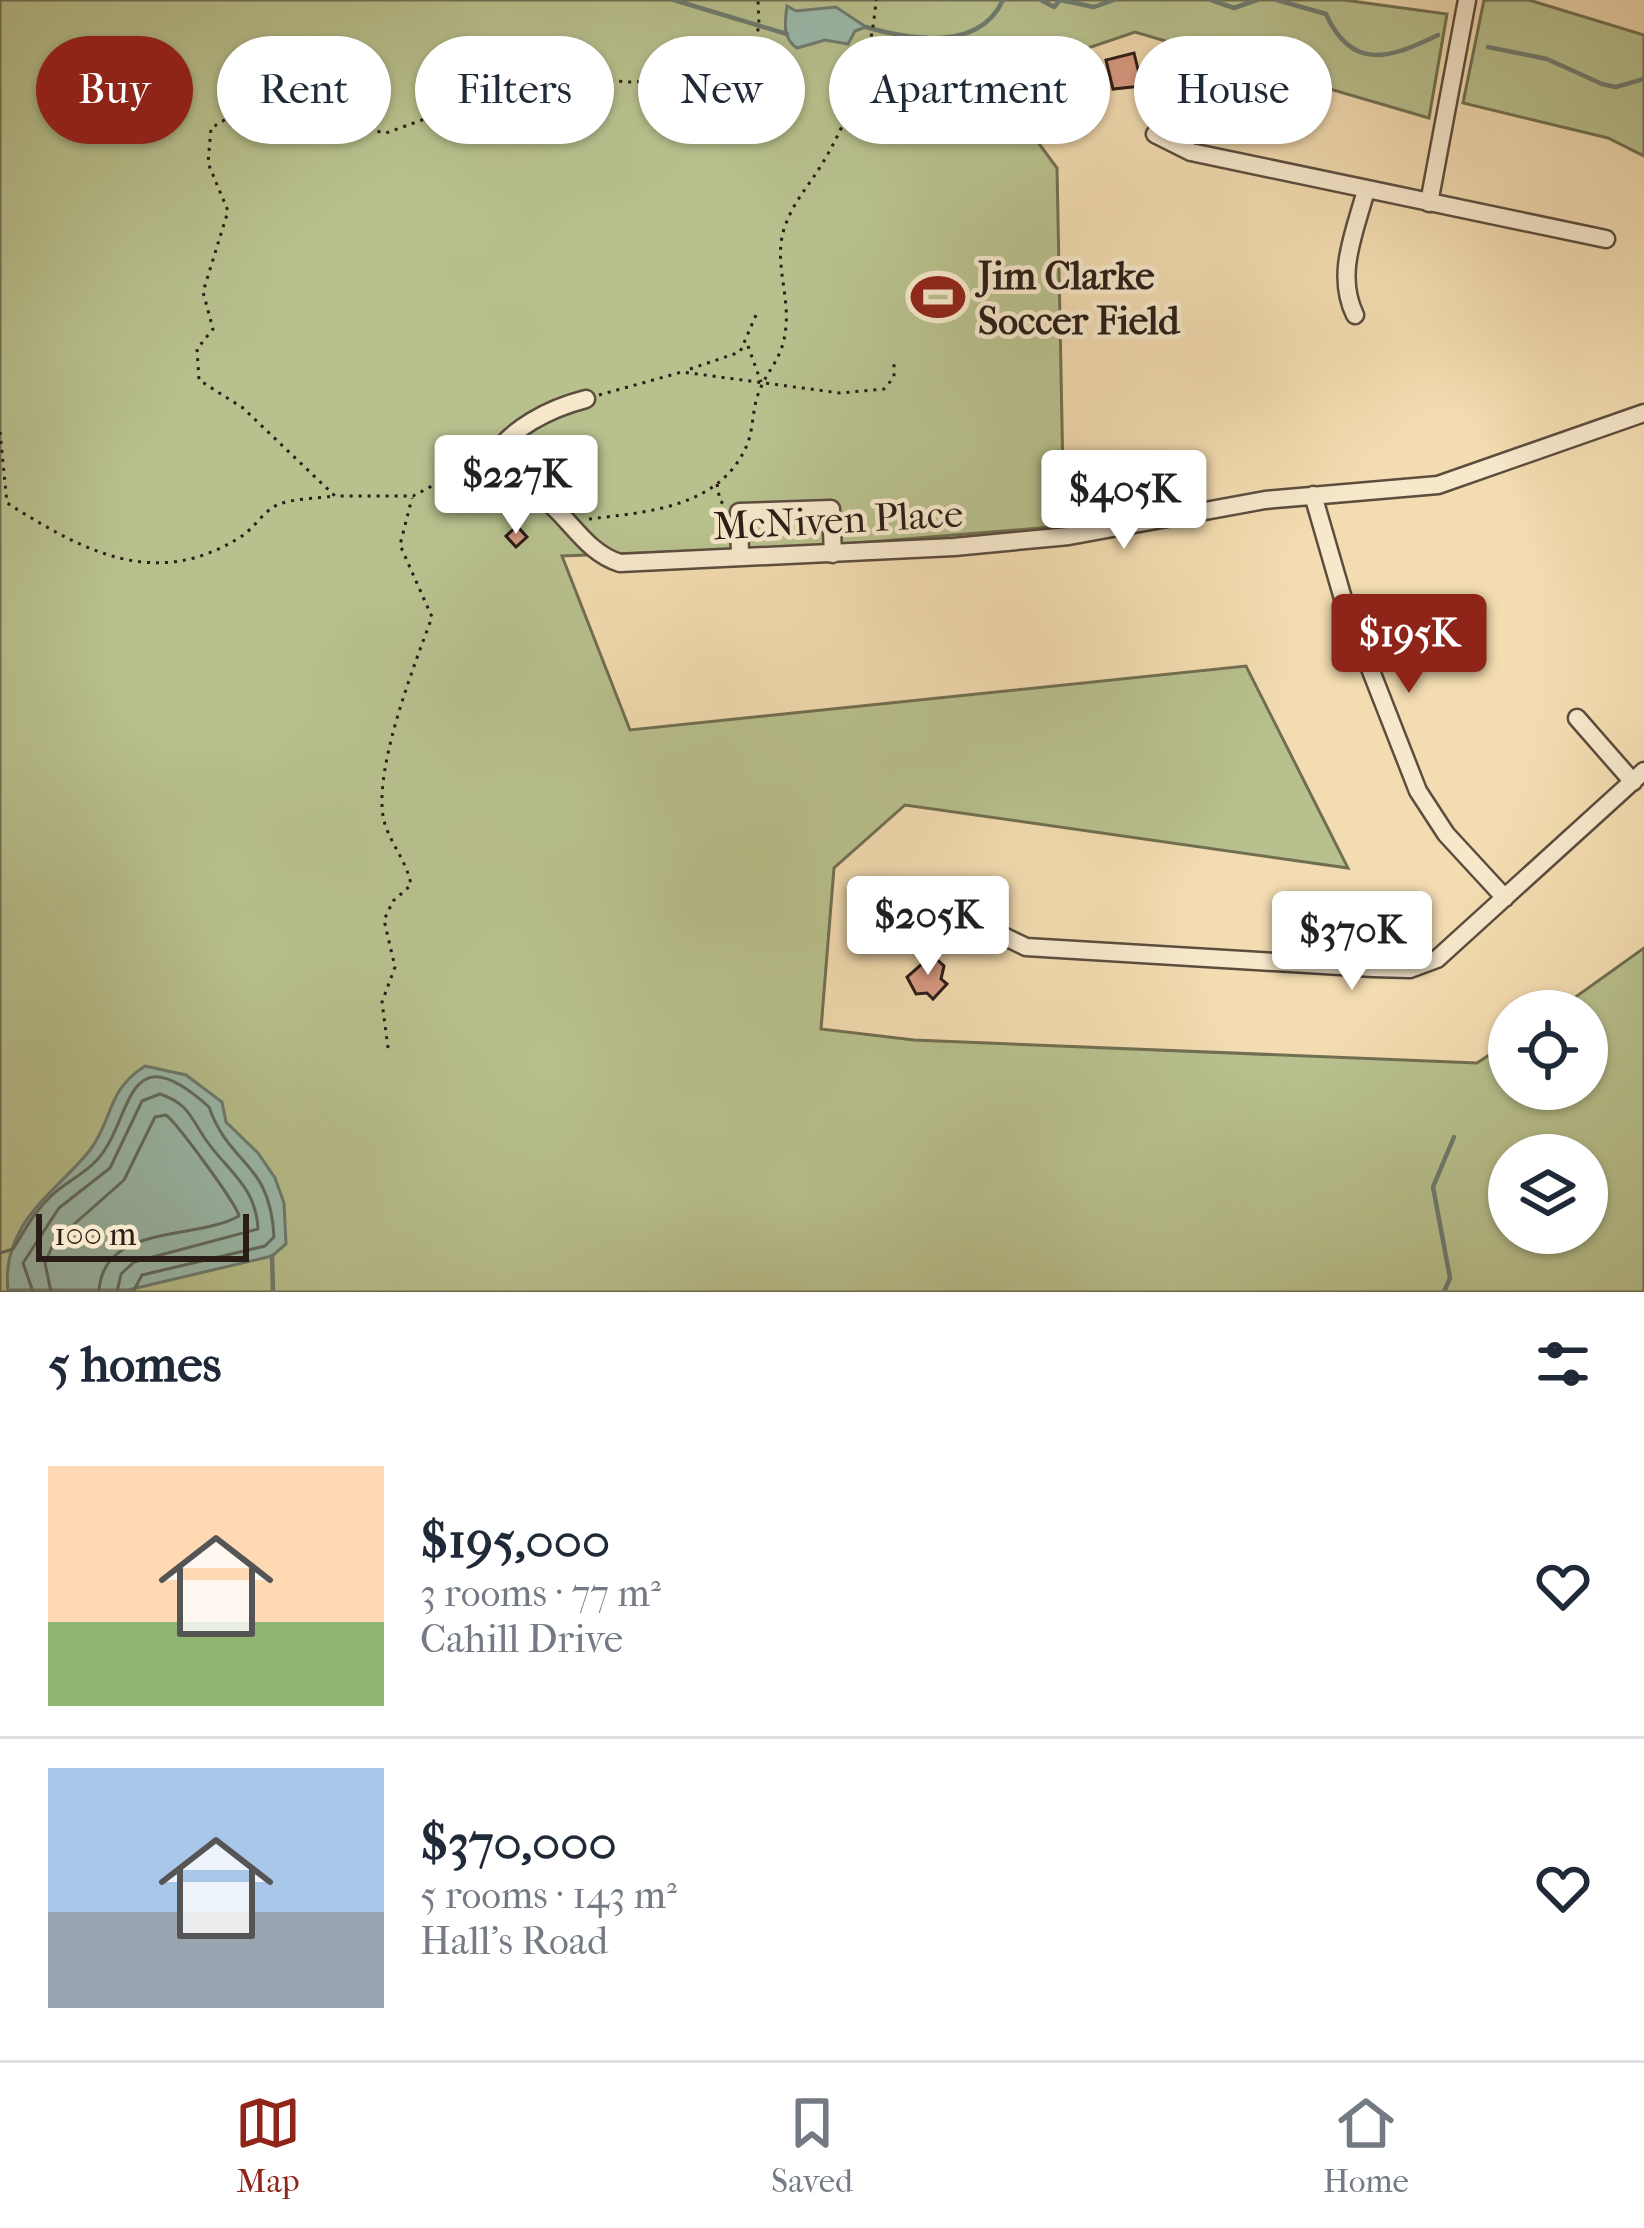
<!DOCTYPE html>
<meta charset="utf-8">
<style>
:root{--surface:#fff;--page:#f2f2f3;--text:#1f2937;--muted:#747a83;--line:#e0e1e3;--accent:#8f2418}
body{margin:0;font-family:"IM FELL French Canon",serif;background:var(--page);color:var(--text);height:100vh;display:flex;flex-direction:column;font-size:45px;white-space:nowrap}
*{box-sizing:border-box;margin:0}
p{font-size:39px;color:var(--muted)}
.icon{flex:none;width:66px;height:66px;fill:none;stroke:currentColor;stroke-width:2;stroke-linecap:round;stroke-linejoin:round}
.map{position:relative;height:1292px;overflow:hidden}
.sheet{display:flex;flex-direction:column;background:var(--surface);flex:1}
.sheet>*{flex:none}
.guide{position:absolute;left:36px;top:36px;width:1572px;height:108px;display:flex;gap:24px}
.controls{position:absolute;left:1488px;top:990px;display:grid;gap:24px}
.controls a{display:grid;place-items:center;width:120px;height:120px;border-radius:50%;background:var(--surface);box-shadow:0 3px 9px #0004;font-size:60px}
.scale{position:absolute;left:36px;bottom:30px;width:213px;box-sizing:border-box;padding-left:12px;border:6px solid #2a1d17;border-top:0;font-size:33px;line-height:42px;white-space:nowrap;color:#2a1d17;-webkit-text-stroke:9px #f7e8cc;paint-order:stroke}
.price{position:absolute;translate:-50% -102px;padding:0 27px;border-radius:12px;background:#fff;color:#222;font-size:39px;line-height:78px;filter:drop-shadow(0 3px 6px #0008)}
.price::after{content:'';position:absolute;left:50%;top:72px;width:36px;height:27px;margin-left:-18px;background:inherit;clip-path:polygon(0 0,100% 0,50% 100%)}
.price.active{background:var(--accent);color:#fff}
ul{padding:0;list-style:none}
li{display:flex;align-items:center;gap:36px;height:300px;padding:0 48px}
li+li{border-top:3px solid var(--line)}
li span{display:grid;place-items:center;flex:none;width:336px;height:240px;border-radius:0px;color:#555}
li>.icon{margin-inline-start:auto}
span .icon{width:144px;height:144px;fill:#fffc;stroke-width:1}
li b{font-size:51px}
h2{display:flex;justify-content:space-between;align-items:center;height:144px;padding:0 48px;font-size:51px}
.chip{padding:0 42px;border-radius:54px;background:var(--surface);box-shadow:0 3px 9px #0004;font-size:42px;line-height:108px}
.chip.active{background:var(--accent);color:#fff}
.tab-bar{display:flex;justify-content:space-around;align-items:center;height:168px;border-top:3px solid var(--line);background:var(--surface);font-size:33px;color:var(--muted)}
.tab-bar a{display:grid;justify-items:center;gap:6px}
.tab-bar .active{color:var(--accent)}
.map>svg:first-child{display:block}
.green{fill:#b8c18e;stroke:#716f52;stroke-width:3;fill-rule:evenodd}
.water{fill:#9bbbad;stroke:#6e7c71;stroke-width:3}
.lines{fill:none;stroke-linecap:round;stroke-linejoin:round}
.shore{stroke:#626c62;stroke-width:3}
.stream{stroke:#6e7c71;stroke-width:4.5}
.building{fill:#d99b83;stroke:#2a1d17;stroke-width:3}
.minor-casing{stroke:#5c4d3e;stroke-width:21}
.path{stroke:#2a1d17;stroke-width:3;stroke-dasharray:3 6;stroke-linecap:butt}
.minor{stroke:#f7e8cc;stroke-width:16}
.labels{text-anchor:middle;stroke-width:9;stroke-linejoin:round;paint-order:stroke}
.poi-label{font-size:39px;font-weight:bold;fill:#2a1d17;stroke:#f7e8cc;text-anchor:start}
.street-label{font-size:39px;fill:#2a1d17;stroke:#f7e8cc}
</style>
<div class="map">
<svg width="1644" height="1292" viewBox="0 0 1644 1292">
<rect width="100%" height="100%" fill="#f3dcb1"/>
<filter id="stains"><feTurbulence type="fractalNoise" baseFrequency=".00167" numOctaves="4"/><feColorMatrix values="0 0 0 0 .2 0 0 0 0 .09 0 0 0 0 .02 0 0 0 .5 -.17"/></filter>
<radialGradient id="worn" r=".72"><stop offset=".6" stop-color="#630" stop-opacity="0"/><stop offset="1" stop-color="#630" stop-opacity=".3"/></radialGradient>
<path class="green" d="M 0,0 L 1344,0 L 1447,14 L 1429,118 L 1135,32 L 1032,67 L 1037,141 L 1057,168 L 1064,526 L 820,546 L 562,556 L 630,730 L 1246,666 L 1348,868 L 905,805 L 834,868 L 821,1029 L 914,1040 L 1477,1063 L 1509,1042 L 1509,1089 L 1587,1089 L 1587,1011 L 1556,1011 L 1644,948 L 1644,1292 L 0,1292 ZM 1509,1155 L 1587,1155 L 1587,1233 L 1509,1233 Z
M 1484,0 L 1529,0 L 1644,35 L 1644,156 L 1608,138 L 1463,103 Z"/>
<path class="water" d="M 787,6 L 796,11 L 836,7 L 866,27 L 855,31 L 848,44 L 825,40 L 797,48 C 782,38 785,22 787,6 Z
M 145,1066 L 186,1075 L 222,1102 L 226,1122 L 258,1153 L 275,1178 L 284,1203 L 286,1244 L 272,1256 L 128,1290 L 8,1290 C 0,1222 61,1188 90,1150 C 114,1118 106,1091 145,1066 Z"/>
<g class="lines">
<path class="shore" d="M 0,1253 L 13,1249 C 25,1230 34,1212 51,1196 C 64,1183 83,1175 96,1161 C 134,1122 122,1029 209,1107 C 230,1167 270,1160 274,1237 L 265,1246 L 142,1275 L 133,1292
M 33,1292 L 23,1263 L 59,1208 L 110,1168 L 142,1101 L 160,1094 C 189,1104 190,1117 206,1140 C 228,1172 256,1186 258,1229 L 134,1262 L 121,1274 L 117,1292
M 51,1292 L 45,1263 L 54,1242 L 124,1180 L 155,1117 L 166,1115 C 176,1122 236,1203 239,1216 C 195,1241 102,1223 99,1292"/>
<path class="stream" d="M 674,0 L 787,34
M 1041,0 L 1054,7 L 1060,0 L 1094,7 L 1114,0
M 1211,0 L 1234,8 L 1257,0
M 1277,0 L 1326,14 C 1352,72 1391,58 1438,35
M 866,27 C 911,40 979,52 1003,0
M 1488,47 L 1547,59 L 1602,84 L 1616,87 L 1644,79
M 272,1256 L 273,1292
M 1444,1292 L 1450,1278 L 1433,1187 L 1454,1137"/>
</g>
<path class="building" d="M 1134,53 L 1142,86 L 1113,89 L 1106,60 Z
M 517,526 L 527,537 L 516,547 L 506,536 Z
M 932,955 L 944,966 L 941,979 L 947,984 L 933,999 L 927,993 L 916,994 L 907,977 Z"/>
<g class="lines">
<defs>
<path id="minor" d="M 1155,134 L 1191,152 L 1606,239
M 1429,203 L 1467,0
M 1355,315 C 1335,274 1355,232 1366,190
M 586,399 C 551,408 509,428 491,461 C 501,482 520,483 538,494 C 569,515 584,552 620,563 L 954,547 L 1069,536 L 1265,500 L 1438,485 L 1644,413
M 1313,495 L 1344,602 L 1418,791 L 1446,834 L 1505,898
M 740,557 L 739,512 L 831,509 L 833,554
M 1577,718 L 1633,782
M 983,926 L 1026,947 L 1373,968 L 1410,969 L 1437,959 L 1644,771"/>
</defs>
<use href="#minor" class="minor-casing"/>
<path class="path" d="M 748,346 L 761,382
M 690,369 L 740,352 L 756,315
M 599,395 L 682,372 L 840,393 L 884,389 L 894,377 L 894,360
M 0,432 L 7,503 C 82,550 155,592 242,536 C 254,528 264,511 277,505 C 293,498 316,499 333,496
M 485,482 L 432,486 L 413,496 L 335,496 L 243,408 L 199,380 L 197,349 L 213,329 L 203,292 L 228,211 L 208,163 L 211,128 L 248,106 L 386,133 L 544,76 L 629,82 L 734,79 L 750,66 L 759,25 L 758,0
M 717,484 L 720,501 L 727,506
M 589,519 C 647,512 720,508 747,445 C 754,428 752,408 759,392 C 769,366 783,360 786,326 C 789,291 773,260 785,226 C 794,201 808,187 822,164 C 851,116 872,56 876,0
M 388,1048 L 382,1002 L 395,967 L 384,920 L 393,901 L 411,885 C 407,860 387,840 383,816 C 375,765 414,666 432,617 L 400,545 L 412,498"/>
<use href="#minor" class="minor"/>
</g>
<defs>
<symbol id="stadium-bare" viewBox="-9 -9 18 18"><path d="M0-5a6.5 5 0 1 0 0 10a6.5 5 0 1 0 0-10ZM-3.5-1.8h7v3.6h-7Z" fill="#8f2418" stroke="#f7e8cc" stroke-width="2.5" paint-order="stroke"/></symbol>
</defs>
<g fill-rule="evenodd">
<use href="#stadium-bare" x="900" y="259" width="76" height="76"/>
</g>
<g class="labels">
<g class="poi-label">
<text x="978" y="289">Jim Clarke<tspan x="978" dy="45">Soccer Field</tspan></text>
</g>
<g class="street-label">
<text transform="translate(838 519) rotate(-3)" y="14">McNiven Place</text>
</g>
</g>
<rect width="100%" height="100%" filter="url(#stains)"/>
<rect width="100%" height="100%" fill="url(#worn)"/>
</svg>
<div class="controls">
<a><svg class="icon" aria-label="locate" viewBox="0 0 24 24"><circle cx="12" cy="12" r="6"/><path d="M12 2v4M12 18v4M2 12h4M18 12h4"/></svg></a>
<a><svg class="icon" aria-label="layers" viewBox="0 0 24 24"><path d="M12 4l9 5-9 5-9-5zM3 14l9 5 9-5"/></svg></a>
</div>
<div class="scale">100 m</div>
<b class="price" style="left:516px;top:537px">$227K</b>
<b class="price" style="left:1124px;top:552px">$405K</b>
<b class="price active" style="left:1409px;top:696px">$195K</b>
<b class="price" style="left:928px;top:978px">$205K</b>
<b class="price" style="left:1352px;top:993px">$370K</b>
<div class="guide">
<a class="chip active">Buy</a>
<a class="chip">Rent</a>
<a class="chip">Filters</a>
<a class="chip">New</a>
<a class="chip">Apartment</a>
<a class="chip">House</a>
</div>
</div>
<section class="sheet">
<h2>5 homes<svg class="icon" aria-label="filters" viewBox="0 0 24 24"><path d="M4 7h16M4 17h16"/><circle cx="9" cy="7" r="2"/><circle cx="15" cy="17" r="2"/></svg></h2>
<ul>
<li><span style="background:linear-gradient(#ffd9b3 65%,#8fb573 0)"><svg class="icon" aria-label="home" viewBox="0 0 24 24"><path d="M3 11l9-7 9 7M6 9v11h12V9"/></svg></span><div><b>$195,000</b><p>3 rooms · 77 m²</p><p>Cahill Drive</p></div><svg class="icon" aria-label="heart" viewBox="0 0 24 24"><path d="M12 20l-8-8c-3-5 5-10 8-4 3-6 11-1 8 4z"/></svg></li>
<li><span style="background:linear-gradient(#a9c7e8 60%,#9aa5b1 0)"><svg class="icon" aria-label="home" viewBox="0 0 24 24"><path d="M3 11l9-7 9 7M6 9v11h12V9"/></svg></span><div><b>$370,000</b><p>5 rooms · 143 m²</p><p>Hall's Road</p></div><svg class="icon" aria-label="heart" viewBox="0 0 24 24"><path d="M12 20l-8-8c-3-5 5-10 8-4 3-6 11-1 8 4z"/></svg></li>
</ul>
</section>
<nav class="tab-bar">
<a class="active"><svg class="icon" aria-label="map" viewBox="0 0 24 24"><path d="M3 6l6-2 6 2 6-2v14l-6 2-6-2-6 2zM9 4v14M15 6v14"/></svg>Map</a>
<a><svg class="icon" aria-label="saved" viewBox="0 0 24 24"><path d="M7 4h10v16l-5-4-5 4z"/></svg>Saved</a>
<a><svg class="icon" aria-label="home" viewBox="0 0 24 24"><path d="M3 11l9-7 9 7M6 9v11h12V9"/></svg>Home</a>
</nav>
